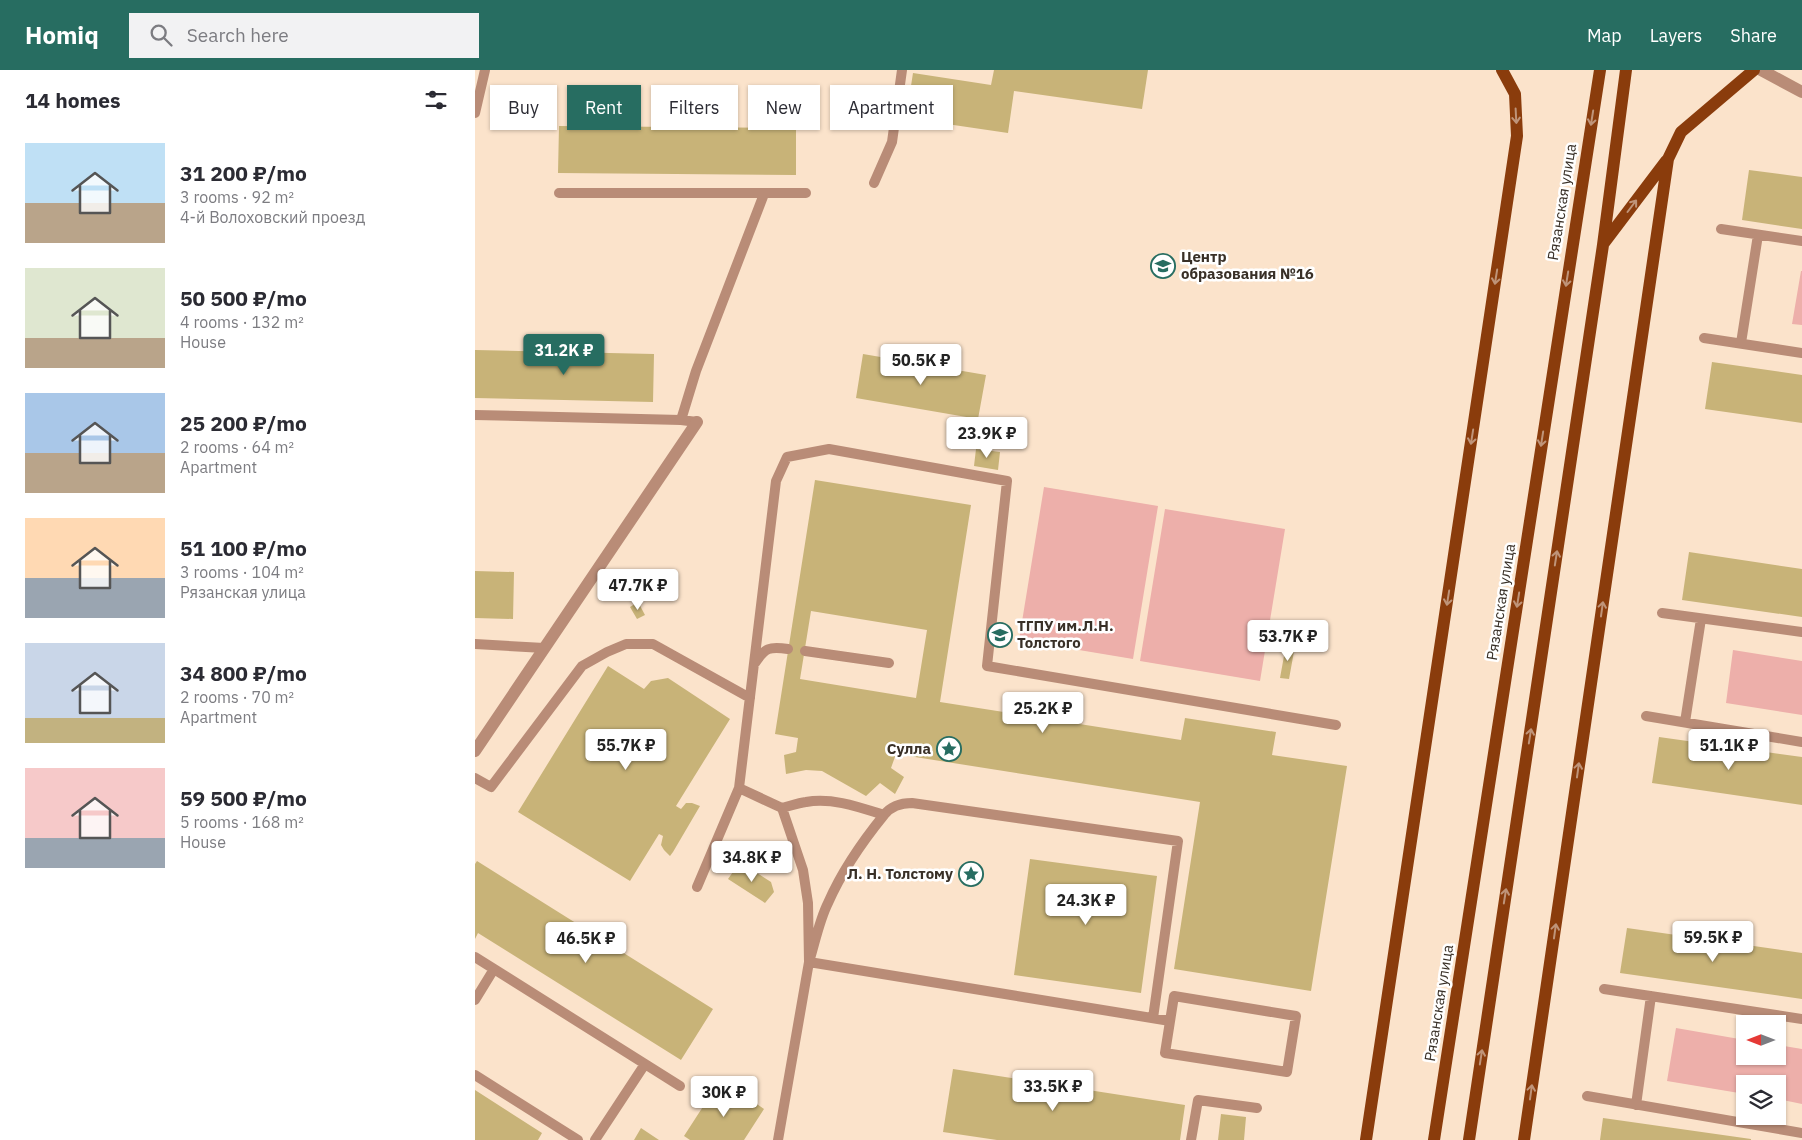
<!DOCTYPE html>
<meta charset="utf-8">
<style>
:root{--surface:#fff;--page:#f2f2f3;--text:#2b2b33;--muted:#7c7c81;--accent:#276d61}
body{margin:0;font-family:"IBM Plex Sans",sans-serif;background:var(--page);color:var(--text);height:100vh;display:flex;flex-direction:column;font-size:19px;white-space:nowrap}
*{box-sizing:border-box;margin:0}
p{font-size:16px;color:var(--muted)}
.icon{flex:none;width:28px;height:28px;fill:none;stroke:currentColor;stroke-width:2;stroke-linecap:round;stroke-linejoin:round}
.map{position:relative;flex:1;overflow:hidden}
.panel{display:flex;flex-direction:column;background:var(--surface);width:475px}
.panel>*{flex:none}
.banner{position:absolute;left:15px;top:15px;width:475px;height:45px;display:flex;gap:10px}
.needle{width:32px;rotate:270deg}
.buttons{position:absolute;left:1261px;top:945px;display:grid;gap:10px}
.buttons a{display:grid;place-items:center;width:50px;height:50px;border-radius:0px;background:var(--surface);box-shadow:0 1px 4px #0004;font-size:25px}
.price{position:absolute;translate:-50% -42px;padding:0 11px;border-radius:5px;background:#fff;color:#222;font-size:16px;line-height:32px;filter:drop-shadow(0 1px 2px #0008)}
.price::after{content:'';position:absolute;left:50%;top:30px;width:15px;height:11px;margin-left:-8px;background:inherit;clip-path:polygon(0 0,100% 0,50% 100%)}
.price.on{background:var(--accent);color:#fff}
ul{padding:0;list-style:none}
li{display:flex;align-items:center;gap:15px;height:125px;padding:0 25px}
li span{display:grid;place-items:center;flex:none;width:140px;height:100px;border-radius:0px;color:#555}
li>.icon{margin-inline-start:auto}
span .icon{width:60px;height:60px;fill:#fffc;stroke-width:1}
li b{font-size:21px}
h2{display:flex;justify-content:space-between;align-items:center;height:60px;padding:0 25px;font-size:21px}
.chip{padding:0 18px;border-radius:0px;background:var(--surface);box-shadow:0 1px 4px #0004;font-size:18px;line-height:45px}
.chip.on{background:var(--accent);color:#fff}
header{display:flex;align-items:center;gap:30px;box-sizing:border-box;height:70px;padding:0 25px;background:var(--accent);color:#fff}
header strong{font-size:24px}
nav{display:flex;gap:28px;margin-inline-start:auto;font-size:18px}
.search{width:350px;height:45px;background:var(--page);display:flex;align-items:center;gap:12px;box-sizing:border-box;padding:0 18px;border-radius:0px;color:var(--muted);font-size:19px}
main{display:flex;flex:1;min-height:0}
.map>svg:first-child{display:block}
.green{fill:#edafaa}
.building{fill:#c8b378;fill-rule:evenodd}
.lines{fill:none;stroke-linecap:round;stroke-linejoin:round}
.lane{stroke:#b98c77;stroke-width:10}
.street{stroke:#b98c77;stroke-width:12}
.primary{stroke:#8a3c0c;stroke-width:12}
.oneway{stroke:#bf9479}
.labels{text-anchor:middle;stroke-width:5;stroke-linejoin:round;paint-order:stroke}
.street-label{font-size:15px;fill:#393027;stroke:#fff}
.poi-label{font-size:15px;font-weight:bold;fill:#393027;stroke:#fff;text-anchor:start}
</style>
<header>
<strong>Homiq</strong>
<div class="search"><svg class="icon" aria-label="search" viewBox="0 0 24 24"><circle cx="10" cy="10" r="6"/><path d="M15 15l6 6"/></svg>Search here</div>
<nav><a>Map</a><a>Layers</a><a>Share</a></nav>
</header>
<main>
<section class="panel">
<h2>14 homes<svg class="icon" aria-label="filters" viewBox="0 0 24 24"><path d="M4 7h16M4 17h16"/><circle cx="9" cy="7" r="2"/><circle cx="15" cy="17" r="2"/></svg></h2>
<ul>
<li><span style="background:linear-gradient(#bfe0f5 60%,#b9a48a 0)"><svg class="icon" aria-label="home" viewBox="0 0 24 24"><path d="M3 11l9-7 9 7M6 9v11h12V9"/></svg></span><div><b>31 200 ₽/mo</b><p>3 rooms · 92 m²</p><p>4-й Волоховский проезд</p></div></li>
<li><span style="background:linear-gradient(#dfe7d0 70%,#b9a48a 0)"><svg class="icon" aria-label="home" viewBox="0 0 24 24"><path d="M3 11l9-7 9 7M6 9v11h12V9"/></svg></span><div><b>50 500 ₽/mo</b><p>4 rooms · 132 m²</p><p>House</p></div></li>
<li><span style="background:linear-gradient(#a9c7e8 60%,#b9a48a 0)"><svg class="icon" aria-label="home" viewBox="0 0 24 24"><path d="M3 11l9-7 9 7M6 9v11h12V9"/></svg></span><div><b>25 200 ₽/mo</b><p>2 rooms · 64 m²</p><p>Apartment</p></div></li>
<li><span style="background:linear-gradient(#ffd9b3 60%,#9aa5b1 0)"><svg class="icon" aria-label="home" viewBox="0 0 24 24"><path d="M3 11l9-7 9 7M6 9v11h12V9"/></svg></span><div><b>51 100 ₽/mo</b><p>3 rooms · 104 m²</p><p>Рязанская улица</p></div></li>
<li><span style="background:linear-gradient(#c9d6e8 75%,#c2b280 0)"><svg class="icon" aria-label="home" viewBox="0 0 24 24"><path d="M3 11l9-7 9 7M6 9v11h12V9"/></svg></span><div><b>34 800 ₽/mo</b><p>2 rooms · 70 m²</p><p>Apartment</p></div></li>
<li><span style="background:linear-gradient(#f6c9c9 70%,#9aa5b1 0)"><svg class="icon" aria-label="home" viewBox="0 0 24 24"><path d="M3 11l9-7 9 7M6 9v11h12V9"/></svg></span><div><b>59 500 ₽/mo</b><p>5 rooms · 168 m²</p><p>House</p></div></li>
</ul>
</section>
<div class="map">
<svg width="1327" height="1070" viewBox="0 0 1327 1070">
<rect width="100%" height="100%" fill="#fbe3cb"/>
<path class="green" d="M 1326,201 L 1327,201 L 1327,255 L 1317,254 Z
M 569,417 L 683,436 L 658,589 L 544,570 Z
M 690,439 L 810,459 L 785,611 L 665,591 Z
M 1258,580 L 1327,591 L 1327,645 L 1251,633 Z
M 1201,958 L 1270,970 L 1270,986 L 1302,986 L 1303,975 L 1327,979 L 1327,1034 L 1303,1029 L 1302,1014 L 1270,1014 L 1270,1024 L 1192,1011 Z"/>
<path class="building" d="M 519,0 L 673,0 L 667,39 L 539,21 L 533,63 L 431,48 L 438,3 L 516,15 Z
M 84,56 L 321,58 L 321,105 L 83,103 Z
M 1274,100 L 1327,107 L 1327,159 L 1267,150 Z
M 0,280 L 179,284 L 178,332 L 0,328 Z
M 388,284 L 511,305 L 503,349 L 381,328 Z
M 1237,292 L 1327,305 L 1327,353 L 1230,339 Z
M 501,379 L 525,382 L 523,400 L 499,396 Z
M 340,410 L 496,435 L 465,632 L 706,670 L 710,648 L 801,662 L 797,685 L 872,696 L 836,921 L 699,899 L 725,732 L 421,684 L 416,698 L 429,707 L 420,724 L 405,713 L 391,726 L 347,701 L 331,700 L 311,704 L 309,685 L 321,682 L 323,668 L 300,664 ZM 336,541 L 452,560 L 441,628 L 325,609 Z
M 1214,482 L 1327,499 L 1327,547 L 1207,530 Z
M 0,501 L 39,502 L 38,549 L 0,548 Z
M 163,532 L 170,545 L 162,549 L 155,537 Z
M 811,575 L 820,576 L 814,609 L 805,608 Z
M 133,596 L 169,619 L 176,611 L 193,608 L 255,649 L 201,736 L 206,739 L 211,733 L 217,733 L 225,736 L 198,782 L 195,786 L 189,780 L 186,775 L 188,766 L 184,764 L 155,811 L 43,742 Z
M 1184,667 L 1327,687 L 1327,735 L 1177,713 Z
M 555,789 L 682,806 L 666,923 L 539,905 Z
M 2,791 L 238,939 L 206,990 L 3,863 L 0,869 L 0,794 Z
M 265,792 L 296,812 L 299,822 L 290,833 L 253,809 Z
M 1152,858 L 1327,883 L 1327,929 L 1145,903 Z
M 478,999 L 710,1035 L 705,1070 L 522,1070 L 468,1062 Z
M 242,1015 L 268,1032 L 272,1027 L 289,1039 L 269,1070 L 215,1070 L 209,1066 Z
M 0,1020 L 67,1063 L 63,1070 L 0,1070 Z
M 746,1044 L 771,1047 L 769,1070 L 743,1070 Z
M 1128,1048 L 1276,1069 L 1276,1070 L 1125,1070 Z
M 166,1058 L 184,1070 L 159,1070 Z"/>
<g class="lines">
<path class="lane" d="M 0,43 L 10,0
M 399,113 L 417,72 L 427,0
M 84,123 L 331,123
M 1246,159 L 1327,171
M 1229,268 L 1327,283
M 1266,273 L 1283,165
M 0,345 L 206,350 L 222,352
M 206,350 L 221,301 L 289,124
M 1187,543 L 1327,562
M 0,574 L 69,578
M 330,581 L 414,593
M 280,593 C 290,578 294,576 313,579
M 1171,646 L 1327,672
M 1210,652 L 1226,549
M 0,708 L 16,717 L 107,596 L 132,582 L 151,574 L 178,574 L 275,628
M 264,718 L 307,738 L 328,800 L 333,833 L 334,892 L 303,1070
M 307,738 C 315,736 323,733 331,732 C 356,727 384,737 409,745 C 387,772 367,801 353,833 C 344,851 340,873 334,892 L 695,951
M 409,745 C 416,736 426,733 437,733 L 703,771 L 678,948
M 222,817 L 264,718 L 301,411 L 312,387 L 354,379 L 532,411 L 512,596 L 861,655
M 0,887 L 205,1016
M 1129,919 L 1327,949
M 699,926 L 821,946 L 812,1002 L 690,983 Z
M 0,930 L 19,899
M 0,1005 L 103,1070
M 1112,1026 L 1327,1063
M 1161,1035 L 1176,926
M 120,1070 L 170,994
M 716,1070 L 723,1030 L 782,1038"/>
<path class="street" d="M 1286,0 L 1327,22
M 0,681 L 222,352"/>
<path class="primary" d="M 1129,173 L 1191,91
M 891,1070 L 1042,66 L 1040,24 L 1027,0
M 959,1070 L 1125,0
M 994,1070 L 1128,175 L 1151,0
M 1049,1070 L 1193,89 L 1206,62 L 1279,0"/>
</g>
<defs><path id="oneway-shaft" d="M-6 0H5M1.5-3L5.5 0L1.5 3" fill="none" stroke-width="1.6" stroke-linecap="round" stroke-linejoin="round" transform="scale(1.25)"/></defs>
<g class="oneway">
<use href="#oneway-shaft" transform="translate(1041 46) rotate(87)"/>
<use href="#oneway-shaft" transform="translate(1117 48) rotate(99)"/>
<use href="#oneway-shaft" transform="translate(1157 136) rotate(-53)"/>
<use href="#oneway-shaft" transform="translate(1021 207) rotate(99)"/>
<use href="#oneway-shaft" transform="translate(1092 209) rotate(99)"/>
<use href="#oneway-shaft" transform="translate(997 367) rotate(99)"/>
<use href="#oneway-shaft" transform="translate(1067 369) rotate(99)"/>
<use href="#oneway-shaft" transform="translate(1081 488) rotate(-81)"/>
<use href="#oneway-shaft" transform="translate(973 528) rotate(99)"/>
<use href="#oneway-shaft" transform="translate(1043 530) rotate(99)"/>
<use href="#oneway-shaft" transform="translate(1127 539) rotate(-82)"/>
<use href="#oneway-shaft" transform="translate(1055 666) rotate(-81)"/>
<use href="#oneway-shaft" transform="translate(1103 700) rotate(-82)"/>
<use href="#oneway-shaft" transform="translate(1030 826) rotate(-81)"/>
<use href="#oneway-shaft" transform="translate(1080 861) rotate(-82)"/>
<use href="#oneway-shaft" transform="translate(1006 987) rotate(-81)"/>
<use href="#oneway-shaft" transform="translate(1056 1022) rotate(-82)"/>
</g>
<defs>
<symbol id="school-ring" viewBox="-11 -11 22 22"><circle r="9.5" fill="#fff" stroke="#276d61" stroke-width="1.5"/><path d="M0-5L7-2L0 1L-7-2ZM-4 1L0 2.5L4 1V4Q0 6-4 4Z" fill="#276d61"/></symbol>
<symbol id="university-ring" viewBox="-11 -11 22 22"><circle r="9.5" fill="#fff" stroke="#276d61" stroke-width="1.5"/><path d="M0-5L7-2L0 1L-7-2ZM-4 1L0 2.5L4 1V4Q0 6-4 4Z" fill="#276d61"/></symbol>
<symbol id="sight-ring" viewBox="-11 -11 22 22"><circle r="9.5" fill="#fff" stroke="#276d61" stroke-width="1.5"/><path d="M0-6L1.8-2.2L6-1.7L2.9 1.2L3.7 5.4L0 3.3L-3.7 5.4L-2.9 1.2L-6-1.7L-1.8-2.2Z" fill="#276d61"/></symbol>
</defs>
<g fill-rule="evenodd">
<use href="#school-ring" x="674" y="182" width="28" height="28"/>
<use href="#university-ring" x="511" y="551" width="28" height="28"/>
<use href="#sight-ring" x="460" y="665" width="28" height="28"/>
<use href="#sight-ring" x="482" y="790" width="28" height="28"/>
</g>
<g class="labels">
<g class="street-label">
<text transform="translate(1087 132) rotate(-81)" y="5">Рязанская улица</text>
<text transform="translate(1026 532) rotate(-81)" y="5">Рязанская улица</text>
<text transform="translate(964 933) rotate(-81)" y="5">Рязанская улица</text>
</g>
<g class="poi-label">
<text x="706" y="192">Центр<tspan x="706" dy="17">образования №16</tspan></text>
<text x="542" y="561">ТГПУ им.Л.Н.<tspan x="542" dy="17">Толстого</tspan></text>
<text x="456" y="684" text-anchor="end">Сулла</text>
<text x="478" y="809" text-anchor="end">Л. Н. Толстому</text>
</g>
</g>
</svg>
<div class="buttons">
<a><svg class="needle" viewBox="-14 -14 28 28"><path d="M0-13l5 13h-10z" fill="#e53935"/><path d="M0 13l5-13h-10z" fill="#7c7c81"/></svg></a>
<a><svg class="icon" aria-label="layers" viewBox="0 0 24 24"><path d="M12 4l9 5-9 5-9-5zM3 14l9 5 9-5"/></svg></a>
</div>
<b class="price on" style="left:89px;top:306px">31.2K ₽</b>
<b class="price" style="left:446px;top:316px">50.5K ₽</b>
<b class="price" style="left:512px;top:389px">23.9K ₽</b>
<b class="price" style="left:163px;top:541px">47.7K ₽</b>
<b class="price" style="left:813px;top:592px">53.7K ₽</b>
<b class="price" style="left:568px;top:664px">25.2K ₽</b>
<b class="price" style="left:151px;top:701px">55.7K ₽</b>
<b class="price" style="left:1254px;top:701px">51.1K ₽</b>
<b class="price" style="left:277px;top:813px">34.8K ₽</b>
<b class="price" style="left:611px;top:856px">24.3K ₽</b>
<b class="price" style="left:1238px;top:893px">59.5K ₽</b>
<b class="price" style="left:111px;top:894px">46.5K ₽</b>
<b class="price" style="left:578px;top:1042px">33.5K ₽</b>
<b class="price" style="left:249px;top:1048px">30K ₽</b>
<div class="banner">
<a class="chip">Buy</a>
<a class="chip on">Rent</a>
<a class="chip">Filters</a>
<a class="chip">New</a>
<a class="chip">Apartment</a>
</div>
</div>
</main>
